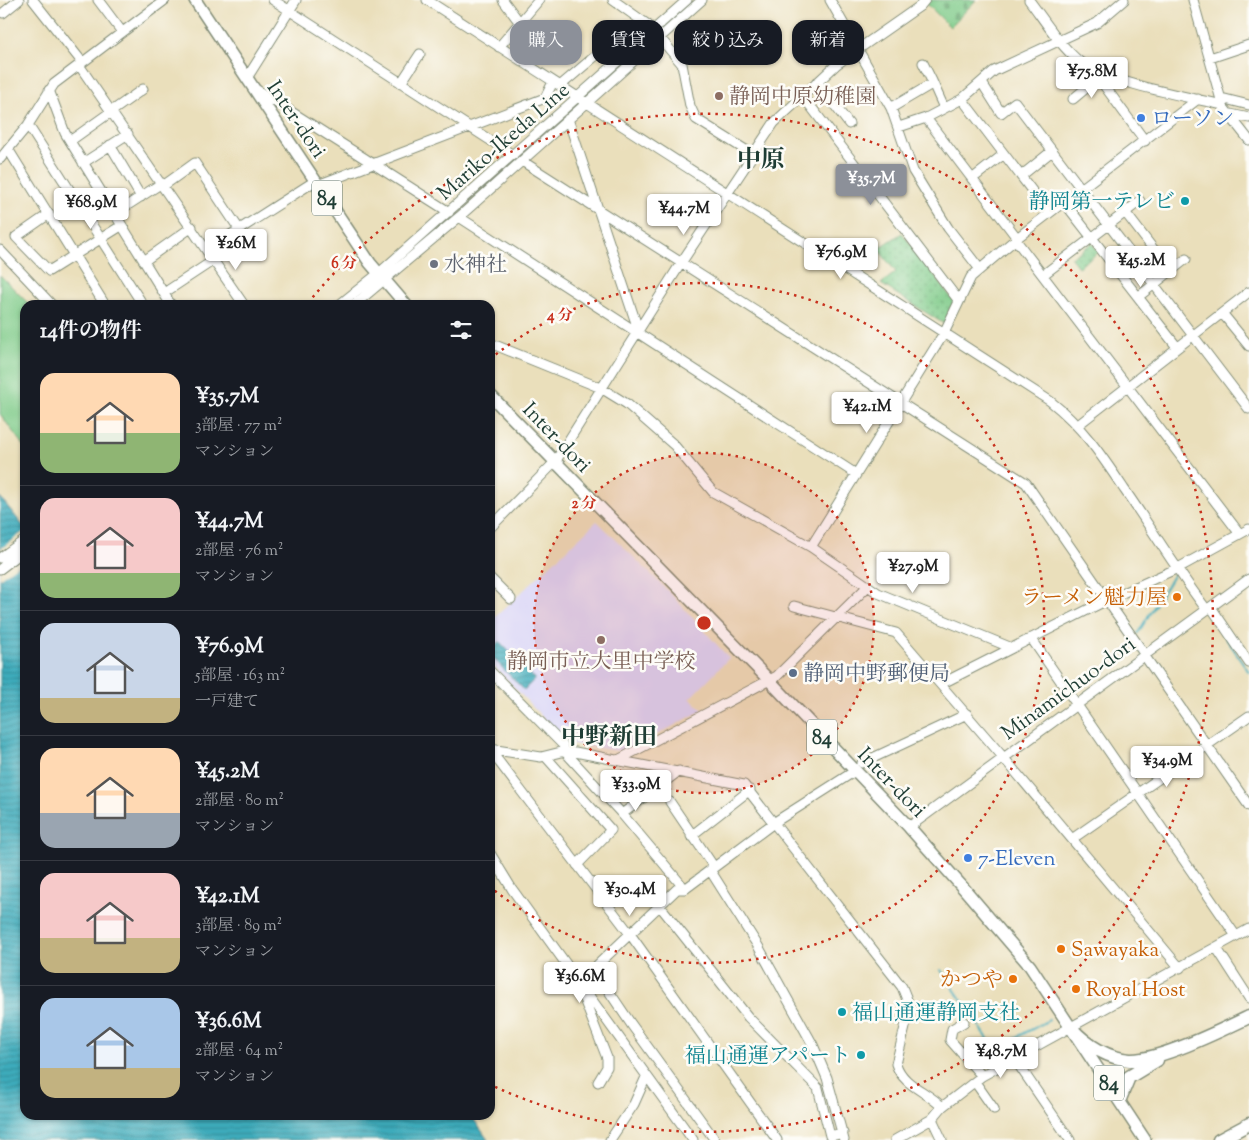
<!DOCTYPE html>
<html lang="ja">
<meta charset="utf-8">
<style>
:root{--surface:#171b24;--page:#20242c;--text:#f1f3f6;--muted:#9ea1a6;--line:#363941;--accent:#8c9099}
body{margin:0;font-family:"Sorts Mill Goudy","Noto Serif JP",serif;background:var(--page);color:var(--text);height:100vh;display:flex;flex-direction:column;font-size:19px;white-space:nowrap}
*{box-sizing:border-box;margin:0}
p{font-size:16px;color:var(--muted)}
.icon{flex:none;width:28px;height:28px;fill:none;stroke:currentColor;stroke-width:2;stroke-linecap:round;stroke-linejoin:round}
.map{position:relative;flex:1;overflow:hidden}
.panel{position:absolute;left:20px;top:300px;width:475px;height:820px;display:flex;flex-direction:column;background:var(--surface);border-radius:15px;box-shadow:0 1px 4px #0004}
.panel>*{flex:none}
.top-card{position:absolute;left:510px;top:20px;width:475px;height:45px;display:flex;gap:10px}
.price{position:absolute;translate:-50% -42px;padding:0 11px;border-radius:5px;background:#fff;color:#222;font-size:16px;line-height:32px;filter:drop-shadow(0 1px 2px #0008)}
.price::after{content:'';position:absolute;left:50%;top:30px;width:15px;height:11px;margin-left:-8px;background:inherit;clip-path:polygon(0 0,100% 0,50% 100%)}
.price.current{background:var(--accent);color:#fff}
ul{padding:0;list-style:none}
li{display:flex;align-items:center;gap:15px;height:125px;padding:0 20px}
li+li{border-top:1px solid var(--line)}
li span{display:grid;place-items:center;flex:none;width:140px;height:100px;border-radius:15px;color:#555}
li>.icon{margin-inline-start:auto}
span .icon{width:60px;height:60px;fill:#fffc;stroke-width:1}
li b{font-size:21px}
h2{display:flex;justify-content:space-between;align-items:center;height:60px;padding:0 20px;font-size:21px}
.pill{padding:0 18px;border-radius:15px;background:var(--surface);box-shadow:0 1px 4px #0004;font-size:18px;line-height:45px}
.pill.current{background:var(--accent);color:#fff}
.map>svg:first-child{display:block}
.built{fill:#dad6f7}
.cemetery{fill:url(#cemetery-stones);stroke:#4f845e}
.park{fill:url(#park-dots);stroke:#4f845e}
.garden{fill:#7fcb89;stroke:#4f845e}
.water{fill:url(#water-rules);stroke:#2e7478}
.pier{fill:#eadfbb}
.lines{fill:none;stroke-linecap:round;stroke-linejoin:round}
.stream{stroke:#3dabbb;stroke-width:2}
.minor-casing{stroke:#848e78;stroke-width:11}
.major-casing{stroke:#848e78;stroke-width:14}
.highway-casing{stroke:#848e78;stroke-width:15}
.minor{stroke:#fff;stroke-width:9}
.major{stroke:#fff;stroke-width:11}
.highway{stroke:#fff;stroke-width:12}
.ring{fill:none;stroke:#c8321e;stroke-width:2.5;stroke-dasharray:2.5 5}
.education-dot{fill:#8d6e63;stroke:#fdfcf7;stroke-width:2}
.shop-dot{fill:#3f7fe0;stroke:#fdfcf7;stroke-width:2}
.culture-dot{fill:#0f9aa8;stroke:#fdfcf7;stroke-width:2}
.worship-dot{fill:#6b7280;stroke:#fdfcf7;stroke-width:2}
.food-dot{fill:#e8710a;stroke:#fdfcf7;stroke-width:2}
.service-dot{fill:#5c6f8a;stroke:#fdfcf7;stroke-width:2}
.labels{text-anchor:middle;stroke-width:5;stroke-linejoin:round;paint-order:stroke}
.shield{fill:#fdfcf7;stroke:#62766e;stroke-width:1}
.shield-label{font-size:20px;font-weight:bold;fill:#1f3d34}
.education-label{font-size:21px;fill:#785e54;stroke:#fdfcf7;text-anchor:start}
.shop-label{font-size:21px;fill:#366cbe;stroke:#fdfcf7;text-anchor:start}
.street-label{font-size:21px;fill:#1f3d34;stroke:#fdfcf7}
.culture-label{font-size:21px;fill:#0d838f;stroke:#fdfcf7;text-anchor:end}
.worship-label{font-size:21px;fill:#5b616d;stroke:#fdfcf7;text-anchor:start}
.food-label{font-size:21px;fill:#c56008;stroke:#fdfcf7;text-anchor:end}
.service-label{font-size:21px;fill:#4e5e75;stroke:#fdfcf7;text-anchor:start}
.quarter-label{font-size:24px;font-weight:bold;fill:#1f3d34;stroke:#fdfcf7}
.centre{fill:#c8321e;stroke:#fdfcf7;stroke-width:2.5}
.ring-label{font-size:15px;text-anchor:middle;font-weight:bold;fill:#c8321e;stroke:#fdfcf7;stroke-width:5;stroke-linejoin:round;paint-order:stroke}
</style>
<div class="map">
<svg width="1249" height="1140" viewBox="0 0 1249 1140">
<defs>
<pattern id="cemetery-stones" width="16" height="16" patternUnits="userSpaceOnUse" patternTransform="scale(1.25)"><rect width="16" height="16" fill="#7fcb89"/><path d="M2 7V4a2 2 0 0 1 4 0v3zM10 15v-3a2 2 0 0 1 4 0v3z" fill="#67a671"/></pattern>
<pattern id="park-dots" width="8" height="8" patternUnits="userSpaceOnUse" patternTransform="scale(1.25)"><rect width="8" height="8" fill="#7fcb89"/><path d="M2 2h.1M6 6h.1" fill="none" stroke="#67a671" stroke-width="1.8" stroke-linecap="round"/></pattern>
<pattern id="water-rules" width="6" height="5" patternUnits="userSpaceOnUse" patternTransform="scale(1.25)"><rect width="6" height="5" fill="#3dabbb"/><path d="M0 2.5h6" fill="none" stroke="#338c99"/></pattern>
</defs>
<rect width="100%" height="100%" fill="#fdfcf7"/>
<filter id="ink" filterUnits="userSpaceOnUse"><feTurbulence type="fractalNoise" baseFrequency=".02" numOctaves="2"/><feDisplacementMap in="SourceGraphic" scale="10" xChannelSelector="R" yChannelSelector="G"/><feConvolveMatrix kernelMatrix="1 2 1 2 8 2 1 2 1" color-interpolation-filters="sRGB"/></filter>
<filter id="wash" filterUnits="userSpaceOnUse"><feTurbulence type="fractalNoise" baseFrequency=".0096" numOctaves="4" result="noise"/><feDisplacementMap in="SourceGraphic" scale="20" xChannelSelector="R" yChannelSelector="G"/><feGaussianBlur stdDeviation="1.12" result="paint"/><feColorMatrix in="noise" values="0 0 0 0 0 0 0 0 0 0 0 0 0 0 0 0 0 1.4 0 .05"/><feComposite in="paint" operator="in"/></filter>
<g filter="url(#wash)">
<rect width="100%" height="100%" fill="#eadfbb"/>
<path class="built" d="M 597,521 L 670,593 L 729,658 L 690,698 L 703,710 L 625,752 L 567,743 L 490,662 L 490,622 Z"/>
<path class="cemetery" d="M 929,0 L 976,0 L 950,27 L 926,3 Z"/>
<path class="park" d="M 902,233 L 954,301 L 944,324 L 881,284 L 896,272 L 878,249 Z
M 1092,243 L 1099,252 L 1078,267 L 1071,258 Z"/>
<path class="garden" d="M 0,275 L 30,305 L 25,305 L 25,448 L 0,414 Z"/>
<path class="water" d="M 0,497 L 25,528 L 25,1115 L 471,1115 L 488,1140 L 0,1140 Z
M 499,641 L 535,679 L 524,690 L 490,655 L 490,650 Z"/>
<path class="pier" d="M 25,531 L 25,560 L 0,578 L 0,549 Z"/>
<g class="lines">
<path class="stream" d="M 1214,620 L 1249,672
M 1138,633 L 1174,574
M 941,970 L 995,1049 L 1049,1020"/>
</g>
</g>
<g filter="url(#ink)">
<g class="lines">
<defs>
<path id="minor" d="M 33,0 L 82,62
M 98,0 L 122,32
M 273,0 L 513,155
M 427,0 L 1050,401 C 1082,426 1102,456 1124,489 C 1152,529 1177,571 1207,610
M 503,0 L 520,23
M 613,0 L 648,25
M 830,0 L 891,108 L 913,171 L 948,228 L 979,268
M 1029,0 C 1045,21 1060,46 1080,62 C 1106,82 1188,97 1223,105
M 1193,0 L 1223,107 L 1249,140
M 3,13 L 19,0
M 660,38 L 682,64 L 690,106 L 696,119 L 752,154
M 499,47 L 539,0
M 1210,58 L 1249,45
M 79,65 L 244,305
M 1092,69 L 1145,141
M 247,78 L 296,0
M 932,81 L 944,108
M 817,82 L 849,124
M 401,83 L 420,54
M 982,83 L 1001,113 L 1015,102 L 1249,409
M 560,86 L 600,52 L 645,23
M 49,90 L 65,133 L 171,305
M 257,90 L 449,212
M 802,95 L 959,301
M 1221,98 L 1249,105
M 962,99 L 1049,213
M 1073,99 L 1097,79
M 891,108 L 930,85 L 932,81 L 923,63
M 1226,113 L 1249,118
M 926,118 L 1017,238
M 568,119 L 639,332
M 28,125 L 143,305
M 899,127 L 926,118 L 962,99 L 994,71 L 1097,23 L 1124,0
M 70,141 L 143,89
M 110,145 L 141,197
M 8,149 L 105,305
M 0,159 L 28,125 L 54,84 L 165,0
M 522,161 L 1026,483 L 1145,655
M 83,163 L 128,134
M 1021,176 L 1052,151
M 972,179 L 1004,154
M 318,185 L 545,98 L 553,82
M 163,186 L 195,163 L 239,229
M 1064,202 L 1177,347
M 1125,212 L 1170,271
M 49,214 L 16,237 L 49,271 L 121,226
M 114,214 L 162,183
M 459,217 L 856,474
M 1015,239 L 1240,534
M 0,250 L 52,305
M 207,250 L 315,181
M 144,261 L 192,227
M 1043,275 L 1140,201
M 164,293 L 214,260
M 1138,297 L 1186,259
M 339,305 L 379,273 L 687,0
M 354,305 L 459,217 L 702,0
M 1222,313 L 1249,346
M 490,343 L 601,388 L 627,404 L 674,445 L 713,492 L 811,547 L 878,593 L 1012,648
M 1078,425 L 1249,292
M 490,528 L 555,462 L 681,263 L 774,123 L 837,64 L 920,6 L 925,0
M 811,547 L 944,333 L 971,277 L 1017,238 L 1198,99
M 0,558 L 25,540
M 0,569 L 25,550
M 490,578 L 511,599
M 794,606 L 896,633 L 1003,757 L 1180,968
M 1211,607 L 1249,663
M 1031,638 L 1236,936
M 1144,655 L 1249,806
M 490,671 L 563,745 L 566,753 L 622,814 L 685,889
M 941,684 L 1107,600 L 1178,568 L 1249,529
M 490,749 L 541,757 L 561,752 L 575,752 L 744,785 L 902,987 L 910,1007 L 896,1064 C 903,1086 927,1091 942,1107
M 490,750 L 630,934 L 777,1140
M 546,757 L 611,830 L 577,865
M 618,760 L 777,676 L 868,586
M 862,763 L 967,714
M 670,802 L 714,867
M 622,814 L 679,771
M 909,827 L 1249,579
M 691,836 L 750,790
M 1072,839 L 1249,716
M 490,853 L 512,889 L 693,1140
M 710,870 L 758,946 L 813,1045 L 827,1078 L 844,1140
M 660,906 L 748,1017 L 818,1088 L 830,1136 L 843,1133
M 1216,947 L 1249,998
M 594,969 L 631,1024 L 715,1140
M 588,974 L 677,889 L 685,889 L 775,822 L 855,771
M 582,994 L 607,1058 L 607,1067 L 598,1082
M 964,1022 L 952,1029 L 950,1040 L 982,1076
M 1014,1058 L 1070,1140
M 975,1082 L 994,1109
M 610,1140 L 634,1104 L 646,1077
M 895,1140 L 932,1119
M 942,1140 L 932,1119 L 942,1107 L 982,1076 L 1249,929"/>
<path id="major" d="M 195,0 L 370,263 L 406,305
M 490,395 L 769,680 L 909,827 L 966,891 L 1030,966 L 1145,1140"/>
<path id="highway" d="M 1071,1028 C 1086,1044 1106,1058 1130,1060 C 1159,1061 1222,1030 1249,1017
M 1120,1099 L 1129,1077 L 1157,1060
M 1219,1140 L 1249,1124"/>
</defs>
<use href="#minor" class="minor-casing"/>
<use href="#major" class="major-casing"/>
<use href="#highway" class="highway-casing"/>
<use href="#minor" class="minor"/>
<use href="#major" class="major"/>
<use href="#highway" class="highway"/>
</g>
</g>
<circle cx="704" cy="623" r="170" fill="#c8321e" fill-opacity=".12"/>
<g class="ring">
<circle cx="704" cy="623" r="170"/>
<path d="M490 359A340 340 0 1 1 490 887"/>
<path d="M308 303A509 509 0 1 1 493 1086"/>
</g>
<g class="education-dot">
<circle cx="719" cy="96" r="5"/>
<circle cx="601" cy="640" r="5"/>
</g>
<g class="shop-dot">
<circle cx="1141" cy="118" r="5"/>
<circle cx="968" cy="858" r="5"/>
</g>
<g class="culture-dot">
<circle cx="1185" cy="201" r="5"/>
<circle cx="842" cy="1012" r="5"/>
<circle cx="861" cy="1055" r="5"/>
</g>
<circle class="worship-dot" cx="434" cy="264" r="5"/>
<g class="food-dot">
<circle cx="1177" cy="597" r="5"/>
<circle cx="1061" cy="949" r="5"/>
<circle cx="1013" cy="979" r="5"/>
<circle cx="1076" cy="989" r="5"/>
</g>
<circle class="service-dot" cx="793" cy="673" r="5"/>
<g class="labels">
<g class="shield">
<rect x="312" y="180.5" width="30" height="35" rx="4"/>
<rect x="807" y="719.5" width="30" height="35" rx="4"/>
<rect x="1094" y="1065.5" width="30" height="35" rx="4"/>
</g>
<g class="shield-label">
<text x="327" y="205">84</text>
<text x="822" y="744">84</text>
<text x="1109" y="1090">84</text>
</g>
<g class="education-label">
<text x="729" y="103">静岡中原幼稚園</text>
<text x="601" y="668" text-anchor="middle">静岡市立大里中学校</text>
</g>
<g class="shop-label">
<text x="1151" y="125">ローソン</text>
<text x="978" y="865">7-Eleven</text>
</g>
<g class="street-label">
<text transform="translate(297 119) rotate(56)" y="7">Inter-dori</text>
<text transform="translate(503 141) rotate(-41)" y="7">Mariko-Ikeda Line</text>
<text transform="translate(557 437) rotate(46)" y="7">Inter-dori</text>
<text transform="translate(1068 688) rotate(-36)" y="7">Minamichuo-dori</text>
<text transform="translate(892 782) rotate(46)" y="7">Inter-dori</text>
</g>
<g class="culture-label">
<text x="1175" y="208">静岡第一テレビ</text>
<text x="852" y="1019" text-anchor="start">福山通運静岡支社</text>
<text x="851" y="1062">福山通運アパート</text>
</g>
<g class="worship-label">
<text x="444" y="271">水神社</text>
</g>
<g class="food-label">
<text x="1167" y="604">ラーメン魁力屋</text>
<text x="1071" y="956" text-anchor="start">Sawayaka</text>
<text x="1003" y="986">かつや</text>
<text x="1086" y="996" text-anchor="start">Royal Host</text>
</g>
<g class="service-label">
<text x="803" y="680">静岡中野郵便局</text>
</g>
<g class="quarter-label">
<text x="761" y="167">中原</text>
<text x="609" y="744">中野新田</text>
</g>
</g>
<circle cx="704" cy="623" r="8" class="centre"/>
<g class="ring-label">
<text x="344" y="268">6 分</text>
<text x="560" y="320">4 分</text>
<text x="584" y="508">2 分</text>
</g>
</svg>
<b class="price" style="left:1092px;top:99px">¥75.8M</b>
<b class="price current" style="left:871px;top:206px">¥35.7M</b>
<b class="price" style="left:91px;top:230px">¥68.9M</b>
<b class="price" style="left:684px;top:236px">¥44.7M</b>
<b class="price" style="left:236px;top:271px">¥26M</b>
<b class="price" style="left:841px;top:280px">¥76.9M</b>
<b class="price" style="left:1141px;top:288px">¥45.2M</b>
<b class="price" style="left:867px;top:434px">¥42.1M</b>
<b class="price" style="left:913px;top:594px">¥27.9M</b>
<b class="price" style="left:1167px;top:788px">¥34.9M</b>
<b class="price" style="left:636px;top:812px">¥33.9M</b>
<b class="price" style="left:630px;top:917px">¥30.4M</b>
<b class="price" style="left:580px;top:1004px">¥36.6M</b>
<b class="price" style="left:1001px;top:1079px">¥48.7M</b>
<div class="top-card">
<a class="pill current">購入</a>
<a class="pill">賃貸</a>
<a class="pill">絞り込み</a>
<a class="pill">新着</a>
</div>
<section class="panel">
<h2>14件の物件<svg class="icon" aria-label="filters" viewBox="0 0 24 24"><path d="M4 7h16M4 17h16"/><circle cx="9" cy="7" r="2"/><circle cx="15" cy="17" r="2"/></svg></h2>
<ul>
<li><span style="background:linear-gradient(#ffd9b3 60%,#8fb573 0)"><svg class="icon" aria-label="home" viewBox="0 0 24 24"><path d="M3 11l9-7 9 7M6 9v11h12V9"/></svg></span><div><b>¥35.7M</b><p>3部屋 · 77 m²</p><p>マンション</p></div></li>
<li><span style="background:linear-gradient(#f6c9c9 75%,#8fb573 0)"><svg class="icon" aria-label="home" viewBox="0 0 24 24"><path d="M3 11l9-7 9 7M6 9v11h12V9"/></svg></span><div><b>¥44.7M</b><p>2部屋 · 76 m²</p><p>マンション</p></div></li>
<li><span style="background:linear-gradient(#c9d6e8 75%,#c2b280 0)"><svg class="icon" aria-label="home" viewBox="0 0 24 24"><path d="M3 11l9-7 9 7M6 9v11h12V9"/></svg></span><div><b>¥76.9M</b><p>5部屋 · 163 m²</p><p>一戸建て</p></div></li>
<li><span style="background:linear-gradient(#ffd9b3 65%,#9aa5b1 0)"><svg class="icon" aria-label="home" viewBox="0 0 24 24"><path d="M3 11l9-7 9 7M6 9v11h12V9"/></svg></span><div><b>¥45.2M</b><p>2部屋 · 80 m²</p><p>マンション</p></div></li>
<li><span style="background:linear-gradient(#f6c9c9 65%,#c2b280 0)"><svg class="icon" aria-label="home" viewBox="0 0 24 24"><path d="M3 11l9-7 9 7M6 9v11h12V9"/></svg></span><div><b>¥42.1M</b><p>3部屋 · 89 m²</p><p>マンション</p></div></li>
<li><span style="background:linear-gradient(#a9c7e8 70%,#c2b280 0)"><svg class="icon" aria-label="home" viewBox="0 0 24 24"><path d="M3 11l9-7 9 7M6 9v11h12V9"/></svg></span><div><b>¥36.6M</b><p>2部屋 · 64 m²</p><p>マンション</p></div></li>
</ul>
</section>
</div>
